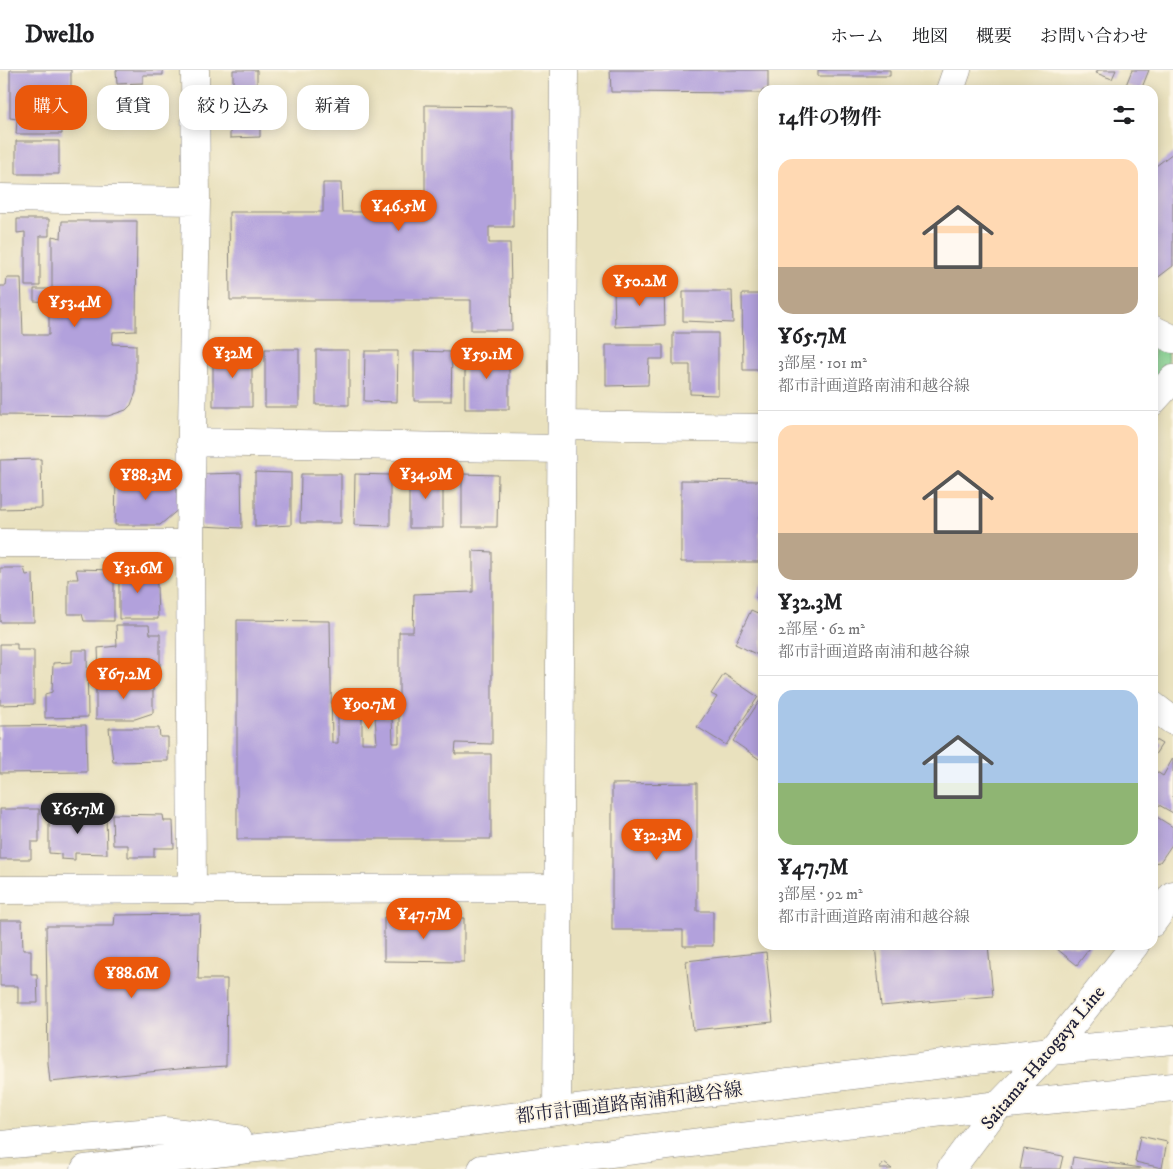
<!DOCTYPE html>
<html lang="ja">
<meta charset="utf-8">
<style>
:root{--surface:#fff;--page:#f6f6f6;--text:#202124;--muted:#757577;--line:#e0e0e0;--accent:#ea580c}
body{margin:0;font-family:"IM FELL DW Pica","Noto Serif JP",serif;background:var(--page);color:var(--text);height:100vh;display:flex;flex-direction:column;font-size:19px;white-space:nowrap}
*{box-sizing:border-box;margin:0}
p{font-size:16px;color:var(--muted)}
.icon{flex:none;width:28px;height:28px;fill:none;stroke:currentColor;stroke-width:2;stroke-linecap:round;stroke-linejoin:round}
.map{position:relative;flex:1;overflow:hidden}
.drawer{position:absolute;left:758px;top:15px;width:400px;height:865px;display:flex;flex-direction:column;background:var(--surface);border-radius:15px;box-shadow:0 2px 12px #0003}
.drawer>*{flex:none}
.hud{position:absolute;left:15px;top:15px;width:475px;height:45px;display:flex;gap:10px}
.price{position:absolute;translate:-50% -42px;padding:0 11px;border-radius:18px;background:var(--accent);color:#fff;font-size:16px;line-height:32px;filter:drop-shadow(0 1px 2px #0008)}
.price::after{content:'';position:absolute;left:50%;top:30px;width:15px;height:11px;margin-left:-8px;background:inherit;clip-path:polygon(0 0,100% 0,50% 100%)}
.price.active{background:#222;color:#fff}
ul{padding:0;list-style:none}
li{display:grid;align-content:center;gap:10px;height:265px;padding:0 20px}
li+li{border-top:1px solid var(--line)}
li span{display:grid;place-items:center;height:155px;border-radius:15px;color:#555}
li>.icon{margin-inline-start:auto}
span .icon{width:90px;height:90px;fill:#fffc;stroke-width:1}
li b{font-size:21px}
h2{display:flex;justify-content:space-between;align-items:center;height:60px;padding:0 20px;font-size:21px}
.chip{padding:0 18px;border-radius:15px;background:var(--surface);box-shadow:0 2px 12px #0003;font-size:18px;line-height:45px}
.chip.active{background:var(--accent);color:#fff}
header{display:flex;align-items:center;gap:30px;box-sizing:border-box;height:70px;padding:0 25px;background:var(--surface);border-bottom:1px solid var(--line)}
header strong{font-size:24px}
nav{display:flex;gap:28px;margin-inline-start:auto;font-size:18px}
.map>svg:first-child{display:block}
.green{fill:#81cf8f;stroke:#527865}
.building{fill:#b2a1dc}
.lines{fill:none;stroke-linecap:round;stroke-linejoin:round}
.street-casing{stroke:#86827c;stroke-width:29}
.secondary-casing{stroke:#86827c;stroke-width:29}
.street{stroke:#fff;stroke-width:28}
.secondary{stroke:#fff;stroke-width:28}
.labels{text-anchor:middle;stroke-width:4;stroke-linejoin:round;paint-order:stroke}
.street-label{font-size:19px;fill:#22223b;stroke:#fcf5e5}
</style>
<header>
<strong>Dwello</strong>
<nav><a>ホーム</a><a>地図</a><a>概要</a><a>お問い合わせ</a></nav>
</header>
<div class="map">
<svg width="1173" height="1099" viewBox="0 0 1173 1099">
<rect width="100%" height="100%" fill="#fcf5e5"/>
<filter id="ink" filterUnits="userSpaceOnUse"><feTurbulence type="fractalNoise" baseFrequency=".02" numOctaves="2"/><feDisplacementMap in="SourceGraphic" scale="10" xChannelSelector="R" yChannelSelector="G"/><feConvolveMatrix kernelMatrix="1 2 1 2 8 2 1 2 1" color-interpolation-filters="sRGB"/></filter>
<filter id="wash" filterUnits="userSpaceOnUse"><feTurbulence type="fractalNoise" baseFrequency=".0096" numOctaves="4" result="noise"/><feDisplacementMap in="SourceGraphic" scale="20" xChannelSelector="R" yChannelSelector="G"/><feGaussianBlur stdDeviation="1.12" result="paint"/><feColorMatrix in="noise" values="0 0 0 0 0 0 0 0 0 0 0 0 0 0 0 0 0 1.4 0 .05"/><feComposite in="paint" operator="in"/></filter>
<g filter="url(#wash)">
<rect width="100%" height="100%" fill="#e9e1be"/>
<path class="green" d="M 1153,269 L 1167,276 L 1168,300 L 1153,318 Z"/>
<g id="blocks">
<path class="building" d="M 10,0 L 71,0 L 71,40 L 41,40 L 41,43 L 61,43 L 62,64 L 16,64 L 17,49 L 10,48 Z
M 116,0 L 163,0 L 163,5 L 143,5 L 143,13 L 117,14 Z
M 233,0 L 257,0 L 257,20 L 233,20 Z
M 610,0 L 768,0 L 768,20 L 762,20 L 762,23 L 611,22 Z
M 818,0 L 890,0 L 890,6 L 818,6 Z
M 1098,0 L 1116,0 L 1112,9 L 1096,3 Z
M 1132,0 L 1149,0 L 1141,20 L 1126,15 Z
M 260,24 L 260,67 L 230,68 L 230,37 L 239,37 L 239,25 Z
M 425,35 L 513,36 L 513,157 L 489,157 L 489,173 L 510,173 L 512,260 L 471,260 L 471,230 L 230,230 L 229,142 L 323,142 L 323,113 L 341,113 L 342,142 L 425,142 Z
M 16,71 L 59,71 L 59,104 L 16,104 Z
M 1173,83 L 1173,196 L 1152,212 L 1152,99 Z
M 17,149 L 49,149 L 49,166 L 40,166 L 40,216 L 25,216 L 25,162 L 17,163 Z
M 62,151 L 137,151 L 136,261 L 113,262 L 112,274 L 136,275 L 136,322 L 131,335 L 126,340 L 108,346 L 0,345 L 0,216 L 6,216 L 7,208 L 21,208 L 23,265 L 49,265 L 49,232 L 34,231 L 34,219 L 52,219 L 52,166 L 61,168 Z
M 664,218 L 665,255 L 615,257 L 614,220 Z
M 683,221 L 732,221 L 733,253 L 683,251 Z
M 742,224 L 762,224 L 762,300 L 743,300 Z
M 673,263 L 718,263 L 718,325 L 690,324 L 690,295 L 673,295 Z
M 606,275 L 663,275 L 663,289 L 649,289 L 648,315 L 606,316 Z
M 265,279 L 299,279 L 299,337 L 265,337 Z
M 252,280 L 252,337 L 213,337 L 213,281 Z
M 316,280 L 349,280 L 349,335 L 316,335 Z
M 365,281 L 398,281 L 397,332 L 364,331 Z
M 414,281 L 452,282 L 451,331 L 414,331 Z
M 465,281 L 509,281 L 509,339 L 465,339 Z
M 41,389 L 42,438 L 0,439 L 0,390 Z
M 255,402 L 291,403 L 291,455 L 255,457 Z
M 409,402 L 443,403 L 443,458 L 409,458 Z
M 241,403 L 242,458 L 201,456 L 203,404 Z
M 301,404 L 341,404 L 341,453 L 300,453 Z
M 355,404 L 390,405 L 390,456 L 354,455 Z
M 462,404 L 498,405 L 497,457 L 462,457 Z
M 116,409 L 180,410 L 180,438 L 160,455 L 115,455 Z
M 681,410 L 762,411 L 762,446 L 760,446 L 759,492 L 681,492 Z
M 473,481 L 492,482 L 492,674 L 456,673 L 455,684 L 491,684 L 491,769 L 237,769 L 237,550 L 330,551 L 332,673 L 338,673 L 338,643 L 362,644 L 362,673 L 377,673 L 375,647 L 392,647 L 393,673 L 399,673 L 399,562 L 413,562 L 414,524 L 473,522 Z
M 119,496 L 144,497 L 144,501 L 154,502 L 157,515 L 158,549 L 119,549 Z
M 0,498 L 24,498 L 26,505 L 33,504 L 34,552 L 0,552 Z
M 76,499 L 114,500 L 114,551 L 84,551 L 82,544 L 68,544 L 68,509 L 78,509 Z
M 762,513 L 762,531 L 756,528 Z
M 751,540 L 762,545 L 762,587 L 735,574 Z
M 116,555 L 149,555 L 150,564 L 160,564 L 160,598 L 154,597 L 155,604 L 99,604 L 98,578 L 117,576 Z
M 0,574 L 17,574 L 17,580 L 34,580 L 34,634 L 0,635 Z
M 72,580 L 87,580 L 88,647 L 45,648 L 45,624 L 52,622 L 53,593 L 72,592 Z
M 724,604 L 758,627 L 726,675 L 697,657 L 717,627 L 711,624 Z
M 96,612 L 153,612 L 153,643 L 135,649 L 96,649 Z
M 762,627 L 762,691 L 733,671 Z
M 86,655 L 87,702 L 0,703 L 0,656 Z
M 109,658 L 159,658 L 160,667 L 168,667 L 168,691 L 113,692 Z
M 1152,668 L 1162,674 L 1152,689 Z
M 1173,688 L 1173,743 L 1152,731 L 1152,702 L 1154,700 L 1163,706 Z
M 697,713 L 697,841 L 713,841 L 713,876 L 683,876 L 683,860 L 612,860 L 612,714 Z
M 0,739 L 39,739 L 39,772 L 31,772 L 31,789 L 0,789 Z
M 106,744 L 107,784 L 75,783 L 75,790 L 61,789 L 61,784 L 49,783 L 49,745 Z
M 112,744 L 163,745 L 164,751 L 173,751 L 174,778 L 154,778 L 154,787 L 128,787 L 128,775 L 113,775 Z
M 1152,744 L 1173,757 L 1173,773 L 1160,792 L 1152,793 Z
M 200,844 L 198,909 L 227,909 L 226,996 L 179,999 L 50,1012 L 48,993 L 46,856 L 114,856 L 115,845 Z
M 384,847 L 464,848 L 464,892 L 384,891 Z
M 0,850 L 22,850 L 23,880 L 31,880 L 31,904 L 37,904 L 38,933 L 18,933 L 18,916 L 0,916 Z
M 875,875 L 988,875 L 993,926 L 881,936 Z
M 1052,875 L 1092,875 L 1077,895 Z
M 766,882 L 773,952 L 693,960 L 686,891 Z
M 1140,1066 L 1167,1072 L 1162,1098 L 1135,1092 Z
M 1024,1079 L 1063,1086 L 1060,1099 L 1020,1099 Z
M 1073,1087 L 1140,1098 L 1140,1099 L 1071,1099 Z
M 884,1093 L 892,1099 L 879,1099 Z"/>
</g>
</g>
<g filter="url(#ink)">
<use href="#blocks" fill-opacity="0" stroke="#86827c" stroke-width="1"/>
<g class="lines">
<defs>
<path id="street" d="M 950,20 L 957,0
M 0,128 L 196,131
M 1152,259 L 1173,269
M 1152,332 L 1173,309
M 562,355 L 762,358
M 191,372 L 561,379
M 0,473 L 190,474
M 1152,635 L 1173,651
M 0,820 L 557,818
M 192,820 L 190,474 L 196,131 L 195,0"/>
<path id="secondary" d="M 1152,853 L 1173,825
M 557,1040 C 557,694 562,347 564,0
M 0,1075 L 164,1061 L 237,1069
M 85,1099 L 968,991 L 1051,981 L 1173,970
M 482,1099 L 999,1035 L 1173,1017
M 951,1099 L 999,1035 L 1051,981 L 1135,875"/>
</defs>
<use href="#street" class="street-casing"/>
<use href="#secondary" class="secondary-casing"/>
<use href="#street" class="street"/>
<use href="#secondary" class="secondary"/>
</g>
</g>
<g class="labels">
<g class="street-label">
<text transform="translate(1042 987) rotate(-50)" y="7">Saitama-Hatogaya Line</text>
<text transform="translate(629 1032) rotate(-7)" y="7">都市計画道路南浦和越谷線</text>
</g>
</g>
</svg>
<b class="price" style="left:399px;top:162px">¥46.5M</b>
<b class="price" style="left:640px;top:237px">¥50.2M</b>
<b class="price" style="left:75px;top:258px">¥53.4M</b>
<b class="price" style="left:233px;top:309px">¥32M</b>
<b class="price" style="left:487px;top:310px">¥59.1M</b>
<b class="price" style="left:426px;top:430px">¥34.9M</b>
<b class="price" style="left:146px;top:431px">¥88.3M</b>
<b class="price" style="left:138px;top:524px">¥31.6M</b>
<b class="price" style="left:124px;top:630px">¥67.2M</b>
<b class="price" style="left:369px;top:660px">¥90.7M</b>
<b class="price active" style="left:78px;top:765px">¥65.7M</b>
<b class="price" style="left:657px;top:791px">¥32.3M</b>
<b class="price" style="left:424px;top:870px">¥47.7M</b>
<b class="price" style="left:132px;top:929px">¥88.6M</b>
<div class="hud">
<a class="chip active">購入</a>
<a class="chip">賃貸</a>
<a class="chip">絞り込み</a>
<a class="chip">新着</a>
</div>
<section class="drawer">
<h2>14件の物件<svg class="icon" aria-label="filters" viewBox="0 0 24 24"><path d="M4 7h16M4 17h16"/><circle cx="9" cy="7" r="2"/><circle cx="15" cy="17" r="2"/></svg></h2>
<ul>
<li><span style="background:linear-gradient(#ffd9b3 70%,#b9a48a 0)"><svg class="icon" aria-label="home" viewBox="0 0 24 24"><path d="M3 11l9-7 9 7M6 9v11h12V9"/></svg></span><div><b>¥65.7M</b><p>3部屋 · 101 m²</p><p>都市計画道路南浦和越谷線</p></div></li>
<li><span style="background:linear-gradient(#ffd9b3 70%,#b9a48a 0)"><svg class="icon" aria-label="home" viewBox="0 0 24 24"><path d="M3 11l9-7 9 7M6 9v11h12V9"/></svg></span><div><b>¥32.3M</b><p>2部屋 · 62 m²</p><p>都市計画道路南浦和越谷線</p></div></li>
<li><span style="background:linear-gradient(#a9c7e8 60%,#8fb573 0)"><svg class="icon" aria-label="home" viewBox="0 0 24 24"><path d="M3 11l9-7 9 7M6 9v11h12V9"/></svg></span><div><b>¥47.7M</b><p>3部屋 · 92 m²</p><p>都市計画道路南浦和越谷線</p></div></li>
</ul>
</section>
</div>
